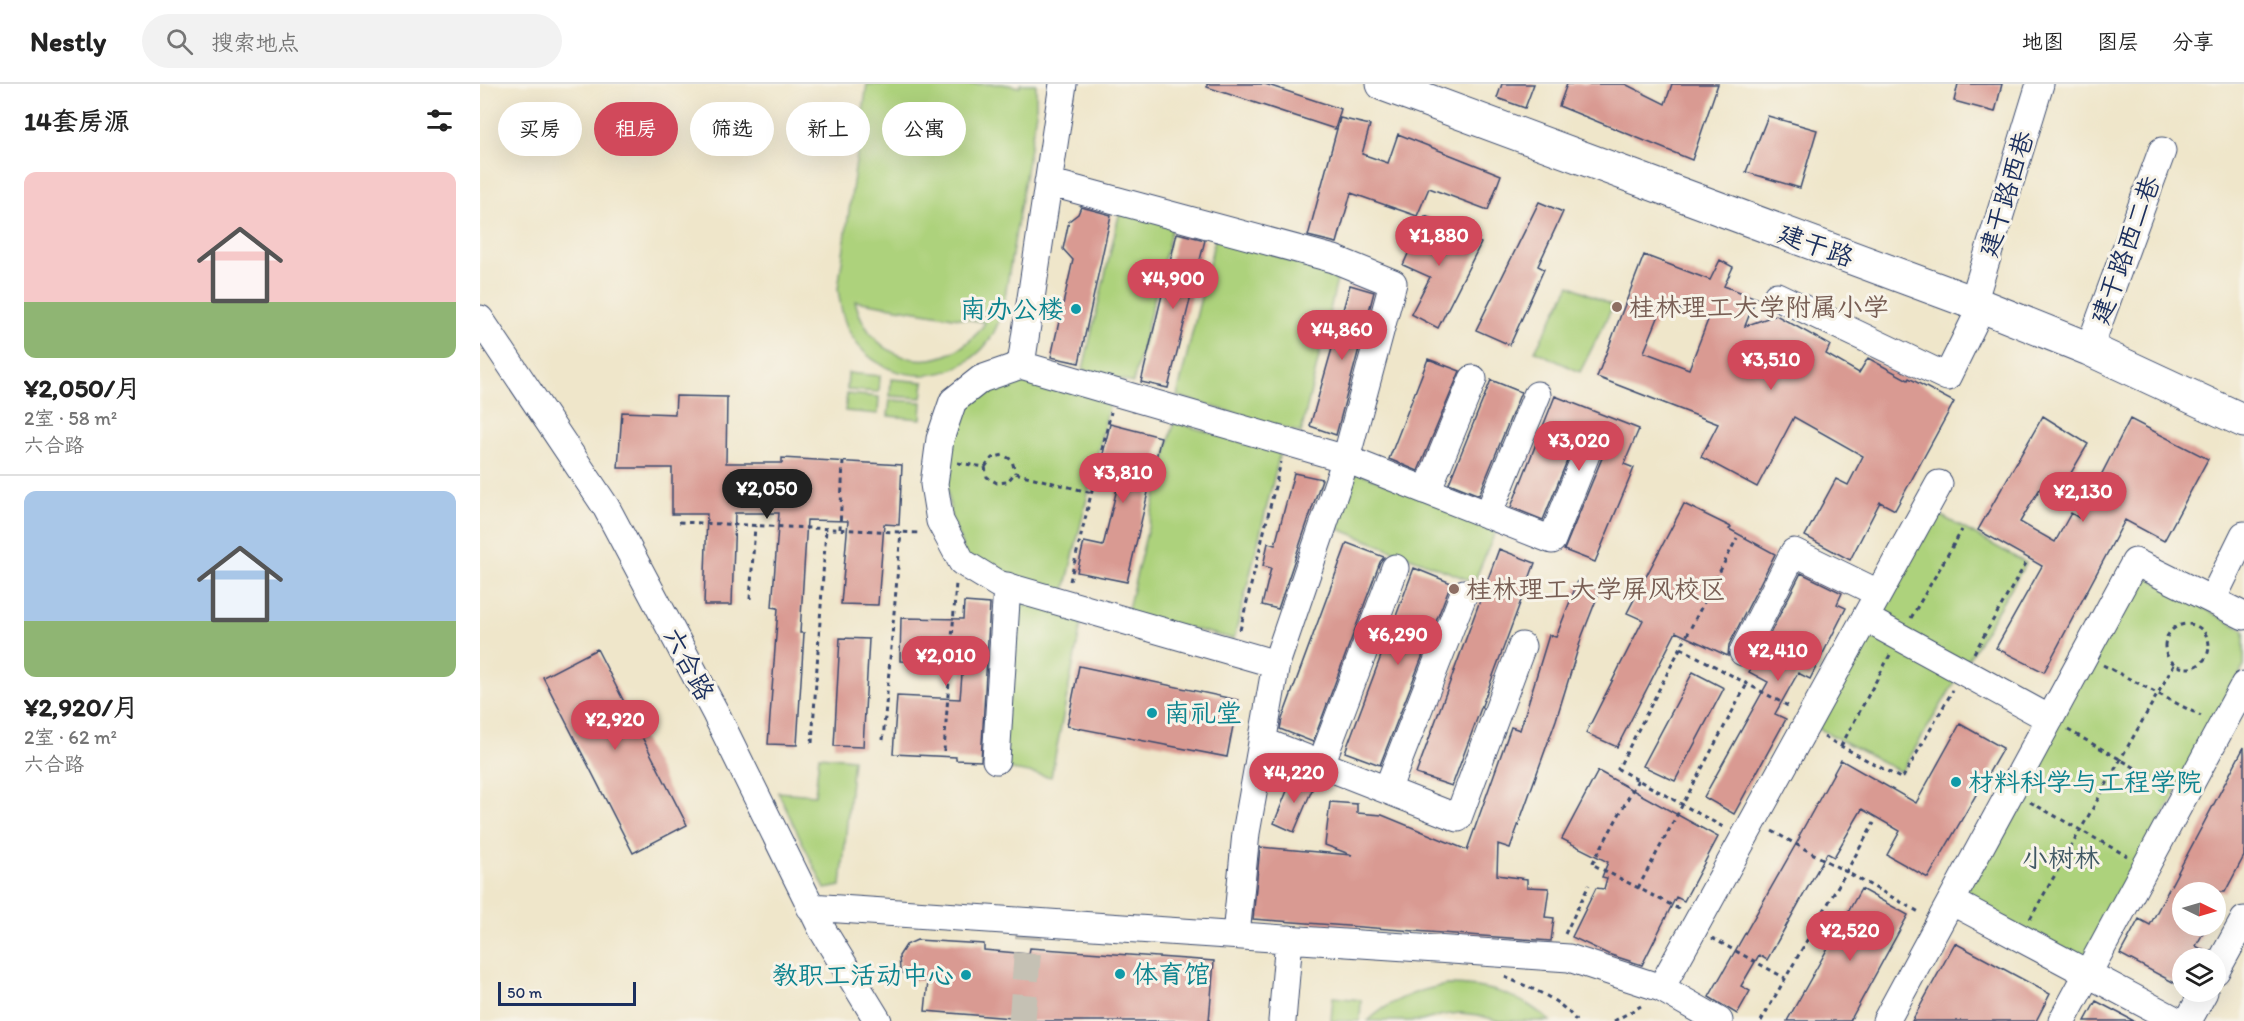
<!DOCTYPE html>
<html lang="zh">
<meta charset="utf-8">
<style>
:root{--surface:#fff;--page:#f2f2f2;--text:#222;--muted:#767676;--line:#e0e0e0;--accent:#d1495b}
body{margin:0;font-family:Itim,"LXGW WenKai TC",sans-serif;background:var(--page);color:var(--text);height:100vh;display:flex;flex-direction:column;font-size:22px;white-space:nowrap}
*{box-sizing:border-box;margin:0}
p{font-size:20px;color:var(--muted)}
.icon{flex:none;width:33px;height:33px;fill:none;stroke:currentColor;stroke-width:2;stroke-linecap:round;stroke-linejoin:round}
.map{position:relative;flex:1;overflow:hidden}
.details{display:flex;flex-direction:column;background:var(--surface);width:480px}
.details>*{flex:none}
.hud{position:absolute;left:18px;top:18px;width:570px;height:54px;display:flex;gap:12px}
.needle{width:39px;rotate:95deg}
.tools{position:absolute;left:1692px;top:798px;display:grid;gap:12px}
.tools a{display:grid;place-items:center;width:54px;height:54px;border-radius:50%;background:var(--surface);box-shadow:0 6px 24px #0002;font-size:30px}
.scale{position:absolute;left:18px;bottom:15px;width:138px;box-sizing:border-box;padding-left:6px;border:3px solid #1b2f5e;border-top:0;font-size:16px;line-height:21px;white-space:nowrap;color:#1b2f5e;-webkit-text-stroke:4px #f7f3e8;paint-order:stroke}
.price{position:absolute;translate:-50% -51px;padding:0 14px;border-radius:21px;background:var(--accent);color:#fff;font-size:20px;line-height:39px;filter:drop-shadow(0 2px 3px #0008)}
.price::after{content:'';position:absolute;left:50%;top:36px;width:18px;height:14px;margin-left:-9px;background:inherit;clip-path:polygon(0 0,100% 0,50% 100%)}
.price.selected{background:#222;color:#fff}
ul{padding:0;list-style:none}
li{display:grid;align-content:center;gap:12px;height:318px;padding:0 24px}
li+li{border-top:2px solid var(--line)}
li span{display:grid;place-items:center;height:186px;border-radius:12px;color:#555}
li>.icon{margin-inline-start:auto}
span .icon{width:108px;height:108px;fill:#fffc;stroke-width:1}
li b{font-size:26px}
h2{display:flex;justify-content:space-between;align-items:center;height:72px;padding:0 24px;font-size:26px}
.pill{padding:0 21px;border-radius:27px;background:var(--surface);box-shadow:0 6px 24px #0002;font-size:21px;line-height:54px}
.pill.selected{background:var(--accent);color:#fff}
header{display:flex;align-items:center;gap:36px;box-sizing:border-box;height:84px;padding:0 30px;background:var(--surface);border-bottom:2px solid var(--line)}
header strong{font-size:28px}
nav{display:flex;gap:33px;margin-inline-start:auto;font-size:21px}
.search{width:420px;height:54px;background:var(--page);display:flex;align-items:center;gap:15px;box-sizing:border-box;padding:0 21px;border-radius:33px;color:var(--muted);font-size:22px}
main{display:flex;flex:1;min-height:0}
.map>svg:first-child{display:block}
.green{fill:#add27b;stroke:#64806c;stroke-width:1.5;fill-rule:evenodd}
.building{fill:#d99a92;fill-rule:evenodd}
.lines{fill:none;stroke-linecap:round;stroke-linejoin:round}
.minor-tunnel{stroke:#c5c1b4;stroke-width:27;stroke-dasharray:27 14;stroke-linecap:butt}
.minor-casing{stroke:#3b4a6e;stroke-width:29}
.major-casing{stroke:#3b4a6e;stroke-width:35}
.path{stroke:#3b4a6e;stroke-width:3;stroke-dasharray:4.5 4.5;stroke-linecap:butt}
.minor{stroke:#fff;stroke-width:27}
.major{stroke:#fff;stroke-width:33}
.education-dot{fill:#8d6e63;stroke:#f7f3e8;stroke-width:2}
.culture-dot{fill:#0f9aa8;stroke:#f7f3e8;stroke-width:2}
.labels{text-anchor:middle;stroke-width:6;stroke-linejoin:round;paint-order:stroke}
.street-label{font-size:26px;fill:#1b2f5e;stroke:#f7f3e8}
.education-label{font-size:26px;fill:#785e54;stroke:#f7f3e8;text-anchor:start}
.culture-label{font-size:26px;fill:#0d838f;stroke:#f7f3e8;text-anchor:start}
.park-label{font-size:26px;fill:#405865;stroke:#f7f3e8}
</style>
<header>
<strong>Nestly</strong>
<div class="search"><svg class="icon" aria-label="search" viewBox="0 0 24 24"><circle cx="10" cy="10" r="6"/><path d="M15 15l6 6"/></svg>搜索地点</div>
<nav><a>地图</a><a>图层</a><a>分享</a></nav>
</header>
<main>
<section class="details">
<h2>14套房源<svg class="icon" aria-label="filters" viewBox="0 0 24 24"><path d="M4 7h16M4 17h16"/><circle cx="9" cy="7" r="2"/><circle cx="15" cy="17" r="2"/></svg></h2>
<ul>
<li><span style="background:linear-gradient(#f6c9c9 70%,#8fb573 0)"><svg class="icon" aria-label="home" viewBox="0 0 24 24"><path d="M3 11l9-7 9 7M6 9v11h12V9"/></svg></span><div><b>¥2,050/月</b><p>2室 · 58 m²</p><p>六合路</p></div></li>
<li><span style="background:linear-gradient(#a9c7e8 70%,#8fb573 0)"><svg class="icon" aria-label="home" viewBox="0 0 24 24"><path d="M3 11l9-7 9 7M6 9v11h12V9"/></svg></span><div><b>¥2,920/月</b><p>2室 · 62 m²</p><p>六合路</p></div></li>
</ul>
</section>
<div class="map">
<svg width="1764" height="937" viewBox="0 0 1764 937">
<rect width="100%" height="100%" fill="#f7f3e8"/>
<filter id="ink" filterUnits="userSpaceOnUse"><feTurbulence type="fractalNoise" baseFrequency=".0167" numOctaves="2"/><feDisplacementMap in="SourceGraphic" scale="12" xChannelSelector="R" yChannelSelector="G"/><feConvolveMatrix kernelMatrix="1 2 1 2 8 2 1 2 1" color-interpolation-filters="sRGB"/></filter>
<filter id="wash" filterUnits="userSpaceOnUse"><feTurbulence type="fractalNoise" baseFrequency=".008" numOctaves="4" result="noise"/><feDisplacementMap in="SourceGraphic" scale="24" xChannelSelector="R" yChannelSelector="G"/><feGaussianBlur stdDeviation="1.35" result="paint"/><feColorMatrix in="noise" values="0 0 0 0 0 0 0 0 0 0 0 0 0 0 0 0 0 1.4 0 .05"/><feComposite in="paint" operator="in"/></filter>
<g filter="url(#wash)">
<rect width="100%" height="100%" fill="#efe6ca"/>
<path class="green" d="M 387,0 L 522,0 L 540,3 L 540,0 L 556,0 L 556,28 L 522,230 C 516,245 510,259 498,269 C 459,306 391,295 368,245 C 362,233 360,219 358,205 ZM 375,217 L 504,238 L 505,239 C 467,296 392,284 375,217 Z
M 640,127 L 693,140 L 653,299 L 603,285 Z
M 736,151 L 858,192 L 821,349 L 697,312 Z
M 1090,201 L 1133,222 L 1100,288 L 1055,267 Z
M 368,289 L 400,292 L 399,308 L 367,306 Z
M 546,291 L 631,314 L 584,510 L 518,489 L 486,472 L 471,433 L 466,391 L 481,321 L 505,304 Z
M 411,295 L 444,298 L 442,314 L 410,312 Z
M 367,310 L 399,313 L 398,330 L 365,327 Z
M 410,316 L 442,318 L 441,335 L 408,332 Z
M 694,338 L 800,369 L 754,555 L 647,529 Z
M 871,386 L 1018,442 L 994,498 L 851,442 Z
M 1451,426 L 1546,479 L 1421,688 L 1332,641 Z
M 1658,488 L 1764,546 L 1764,582 L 1603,880 L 1479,814 Z
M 531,511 L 603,531 L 571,693 L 521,684 Z
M 339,672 L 373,675 L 361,802 L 345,805 L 298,708 L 335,711 Z
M 967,901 C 1006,901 1040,910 1070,937 L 1019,937 L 998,931 L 980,929 L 963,931 L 941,937 L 888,937 C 910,916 937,906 967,901 Z
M 853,913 L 881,916 L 880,937 L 851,937 Z"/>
<g id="blocks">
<path class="building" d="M 727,0 L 785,0 L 861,25 L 855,45 L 727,3 Z
M 1022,0 L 1054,0 L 1045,24 L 1017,14 Z
M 1087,0 L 1145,0 L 1185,20 L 1192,0 L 1238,0 L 1212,76 L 1079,22 Z
M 1478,0 L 1522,0 L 1515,28 L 1474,17 Z
M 1288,32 L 1337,46 L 1320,104 L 1266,88 Z
M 860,34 L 890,41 L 882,70 L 908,79 L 918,50 L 1021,91 L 1008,126 L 949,104 L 937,132 L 871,109 L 857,159 L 828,152 Z
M 1059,118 L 1083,128 L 1058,182 L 1064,185 L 1030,261 L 996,246 Z
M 601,123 L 631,131 L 599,279 L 571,273 L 593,176 L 583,165 L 589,137 L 598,130 Z
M 945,132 L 968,142 L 967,144 L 1001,159 L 958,244 L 931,230 L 950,193 L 923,181 Z
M 697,149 L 725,156 L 688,304 L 661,298 Z
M 1164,171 L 1230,196 L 1240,176 L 1253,183 L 1244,202 L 1276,214 L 1265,242 L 1296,231 L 1350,261 L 1346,270 L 1379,289 L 1388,274 L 1428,296 L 1429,294 L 1474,318 L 1415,426 L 1400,418 L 1370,476 L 1325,452 L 1356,395 L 1368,401 L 1383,372 L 1314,333 L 1277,403 L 1221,373 L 1238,340 L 1117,293 ZM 1184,219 L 1228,236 L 1209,285 L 1164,268 Z
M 870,201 L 894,208 L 856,351 L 830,342 Z
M 948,275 L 980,287 L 938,387 L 909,375 Z
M 1011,296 L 1041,308 L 999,411 L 969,399 Z
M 196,312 L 247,313 L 246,379 L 302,379 L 302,374 L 422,381 L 419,441 L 404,440 L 398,521 L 361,520 L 368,437 L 327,436 L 320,549 L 324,549 L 317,661 L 288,660 L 298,524 L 292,523 L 299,429 L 255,429 L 252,521 L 224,521 L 227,430 L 192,430 L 192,384 L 138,384 L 142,328 L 195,330 Z
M 1075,312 L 1159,345 L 1144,380 L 1154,384 L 1115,478 L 1084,466 L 1122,374 L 1122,365 L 1119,358 L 1113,354 L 1104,353 L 1098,355 L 1093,362 L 1063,436 L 1031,423 Z
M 1563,332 L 1608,360 L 1581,406 L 1565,396 L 1540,438 L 1575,458 L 1591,429 L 1599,434 L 1650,335 L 1728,375 L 1684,457 L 1645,436 L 1564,588 L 1516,564 L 1562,482 L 1498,446 Z
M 630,340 L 681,353 L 647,498 L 597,488 L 604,458 L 623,462 L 644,376 L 623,370 Z
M 814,389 L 842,395 L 798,525 L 782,521 L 791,484 L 783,482 L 788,459 L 795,461 Z
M 1204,420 L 1251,443 L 1249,445 L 1295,470 L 1249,561 L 1248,572 L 1196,548 L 1137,663 L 1106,649 L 1163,536 L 1147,529 Z
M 867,459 L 904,473 L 900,478 L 833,658 L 800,645 L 802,635 Z
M 1019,465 L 1055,479 L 972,702 L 936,690 Z
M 934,484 L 971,499 L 900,681 L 865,668 Z
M 1321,489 L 1362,509 L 1357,520 L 1366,524 L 1330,595 L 1318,589 L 1295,630 L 1306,635 L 1254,730 L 1224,713 L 1288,598 L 1269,588 L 1272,583 L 1269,582 L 1277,575 Z
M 1098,497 L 1120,506 L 1102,552 L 1076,636 L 1030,764 L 1018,760 L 1017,791 L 1047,795 L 1047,803 L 1069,804 L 1065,833 L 1074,834 L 1071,857 L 773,835 L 780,763 L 872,771 L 845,761 L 850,718 L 877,720 L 877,729 L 902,731 L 987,766 L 1031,643 L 1040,646 L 1069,551 L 1076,553 Z
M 484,518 L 510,520 L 501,677 L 476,676 L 476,673 L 413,670 L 417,612 L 480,615 L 483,578 L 420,577 L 421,534 L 483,535 Z
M 360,554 L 389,555 L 383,663 L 354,662 Z
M 117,565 L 207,741 L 153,769 L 63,593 Z
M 599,582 L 758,616 L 747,673 L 587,642 Z
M 1213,588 L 1244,604 L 1195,697 L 1163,682 Z
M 1480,640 L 1523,664 L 1448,794 L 1407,771 L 1420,747 L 1382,725 L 1354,773 L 1347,769 L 1287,876 L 1279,871 L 1261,902 L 1270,907 L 1257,930 L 1229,913 L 1320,753 L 1319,752 L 1361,676 L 1436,719 Z
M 1764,663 L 1764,772 L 1745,808 L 1702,808 L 1702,842 L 1727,842 L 1716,862 L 1728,869 L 1725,874 L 1702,874 L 1702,903 L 1640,870 L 1659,835 L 1670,841 Z
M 1118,687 L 1238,753 L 1204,817 L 1196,813 L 1162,881 L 1128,870 L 1092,853 L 1116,804 L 1124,805 L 1127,794 L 1122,793 L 1128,778 L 1082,755 Z
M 813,692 L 834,701 L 814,748 L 794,739 Z
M 1381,805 L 1428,831 L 1370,937 L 1307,937 Z
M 437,856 L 504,860 L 504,866 L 549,870 L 550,864 L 734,877 L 729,937 L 544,937 L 544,935 L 445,927 L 448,897 L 429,896 L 420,886 L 419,872 L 426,861 Z
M 1475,859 L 1570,910 L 1556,937 L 1432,937 Z
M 1616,917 L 1654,937 L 1605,937 Z"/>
</g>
</g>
<g filter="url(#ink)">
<use href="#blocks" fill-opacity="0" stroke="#3b4a6e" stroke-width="1.5"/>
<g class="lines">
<path class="minor-tunnel" d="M 542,937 L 550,837"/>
<defs>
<path id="minor" d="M 568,98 L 854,175 L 913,199 L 866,375 L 796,580 L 766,749 L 756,851
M 1297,212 L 1467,293 L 1502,222
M 1493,219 L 1560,0
M 0,235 L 126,423 L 236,630 L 343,847 L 398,937
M 1609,265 L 1682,67
M 541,281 L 583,0
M 947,407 L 993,295
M 1008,431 L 1057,311
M 1732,516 L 1764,451
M 1385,534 L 1570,635
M 1263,568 L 1314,468 L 1398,509
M 796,580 L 518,500 L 482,478 L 460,437 L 454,400 L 460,355 L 473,317 L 501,295 L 541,281 L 866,375 L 1072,456 L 1107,368
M 782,657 L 978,734 L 1042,562
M 516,676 L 527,502
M 841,680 L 915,484
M 907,706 L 984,509
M 1471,817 L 1697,937
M 330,823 L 1089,874 L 1181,904 L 1239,937
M 1736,887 L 1764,836
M 1181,904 L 1459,400
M 802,937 L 809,855
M 1406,937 L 1655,478 L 1764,532
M 1582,937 L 1764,601
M 1708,937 L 1724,908"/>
<path id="major" d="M 903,0 L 1502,222 L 1609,265 L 1764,337"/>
</defs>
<use href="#minor" class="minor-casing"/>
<use href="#major" class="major-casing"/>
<path class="path" d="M 478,379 L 505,383 L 507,393 L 517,399 L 527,398 L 535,389 L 612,409
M 505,383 L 512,374 L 523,371 L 532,376 L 535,389
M 199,438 L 440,449
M 360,445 L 363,377
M 590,497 L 631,328
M 270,515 L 275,442
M 1431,534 L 1482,446
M1685 562a22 22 0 1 1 44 0a22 22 0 1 1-44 0Z
M 760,546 L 801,378
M 1201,564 L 1310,623
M 1494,569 L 1546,479
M 1623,581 L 1721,632
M 1588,646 L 1684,700
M 1344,653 L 1422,695 L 1473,606
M 403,656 L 421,448
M 332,659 L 346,445
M 1361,662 L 1410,571
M 464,667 L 476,499
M 1158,696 L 1112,780 L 1199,825
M 1550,718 L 1647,772
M 1243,743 L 1138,685 L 1257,454
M 1292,747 L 1439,828
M 1158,804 L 1267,600
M 1550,835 L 1694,581
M 1085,850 L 1109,801
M 1232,854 L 1305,894
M 1025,893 C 1050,904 1080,914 1096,937
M 1134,937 L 1161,922
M 1281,937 L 1394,739"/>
<use href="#minor" class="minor"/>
<use href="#major" class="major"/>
</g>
</g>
<g class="education-dot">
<circle cx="1137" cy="223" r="6"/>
<circle cx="974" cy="505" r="6"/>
</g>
<g class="culture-dot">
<circle cx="596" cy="225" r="6"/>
<circle cx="672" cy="629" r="6"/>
<circle cx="1476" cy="698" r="6"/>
<circle cx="640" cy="890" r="6"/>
<circle cx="486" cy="891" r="6"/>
</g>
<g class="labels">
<g class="street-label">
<text transform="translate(1526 110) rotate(-73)" y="9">建干路西巷</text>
<text transform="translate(1336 161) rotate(20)" y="9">建干路</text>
<text transform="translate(1645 166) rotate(-70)" y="9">建干路西二巷</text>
<text transform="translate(209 580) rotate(62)" y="9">六合路</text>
</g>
<g class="education-label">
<text x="1149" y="232">桂林理工大学附属小学</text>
<text x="986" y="514">桂林理工大学屏风校区</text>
</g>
<g class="culture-label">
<text x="584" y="234" text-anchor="end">南办公楼</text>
<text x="684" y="638">南礼堂</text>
<text x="1488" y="707">材料科学与工程学院</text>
<text x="652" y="899">体育馆</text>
<text x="474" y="900" text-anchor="end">教职工活动中心</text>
</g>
<g class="park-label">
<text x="1581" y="783">小树林</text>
</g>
</g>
</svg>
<div class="tools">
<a><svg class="needle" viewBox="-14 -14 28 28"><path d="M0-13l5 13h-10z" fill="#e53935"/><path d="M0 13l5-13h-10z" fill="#767676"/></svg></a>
<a><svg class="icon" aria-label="layers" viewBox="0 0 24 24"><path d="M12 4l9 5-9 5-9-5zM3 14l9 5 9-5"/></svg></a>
</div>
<div class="scale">50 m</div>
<b class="price" style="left:959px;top:183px">¥1,880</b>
<b class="price" style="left:693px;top:226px">¥4,900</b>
<b class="price" style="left:862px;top:277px">¥4,860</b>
<b class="price" style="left:1291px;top:307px">¥3,510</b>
<b class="price" style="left:1099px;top:388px">¥3,020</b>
<b class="price" style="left:643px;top:420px">¥3,810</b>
<b class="price selected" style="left:287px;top:436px">¥2,050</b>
<b class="price" style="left:1603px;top:439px">¥2,130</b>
<b class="price" style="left:918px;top:582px">¥6,290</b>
<b class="price" style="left:1298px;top:598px">¥2,410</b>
<b class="price" style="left:466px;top:603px">¥2,010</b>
<b class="price" style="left:135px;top:667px">¥2,920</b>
<b class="price" style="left:814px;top:720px">¥4,220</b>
<b class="price" style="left:1370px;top:878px">¥2,520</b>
<div class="hud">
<a class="pill">买房</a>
<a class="pill selected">租房</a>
<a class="pill">筛选</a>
<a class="pill">新上</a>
<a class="pill">公寓</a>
</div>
</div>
</main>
